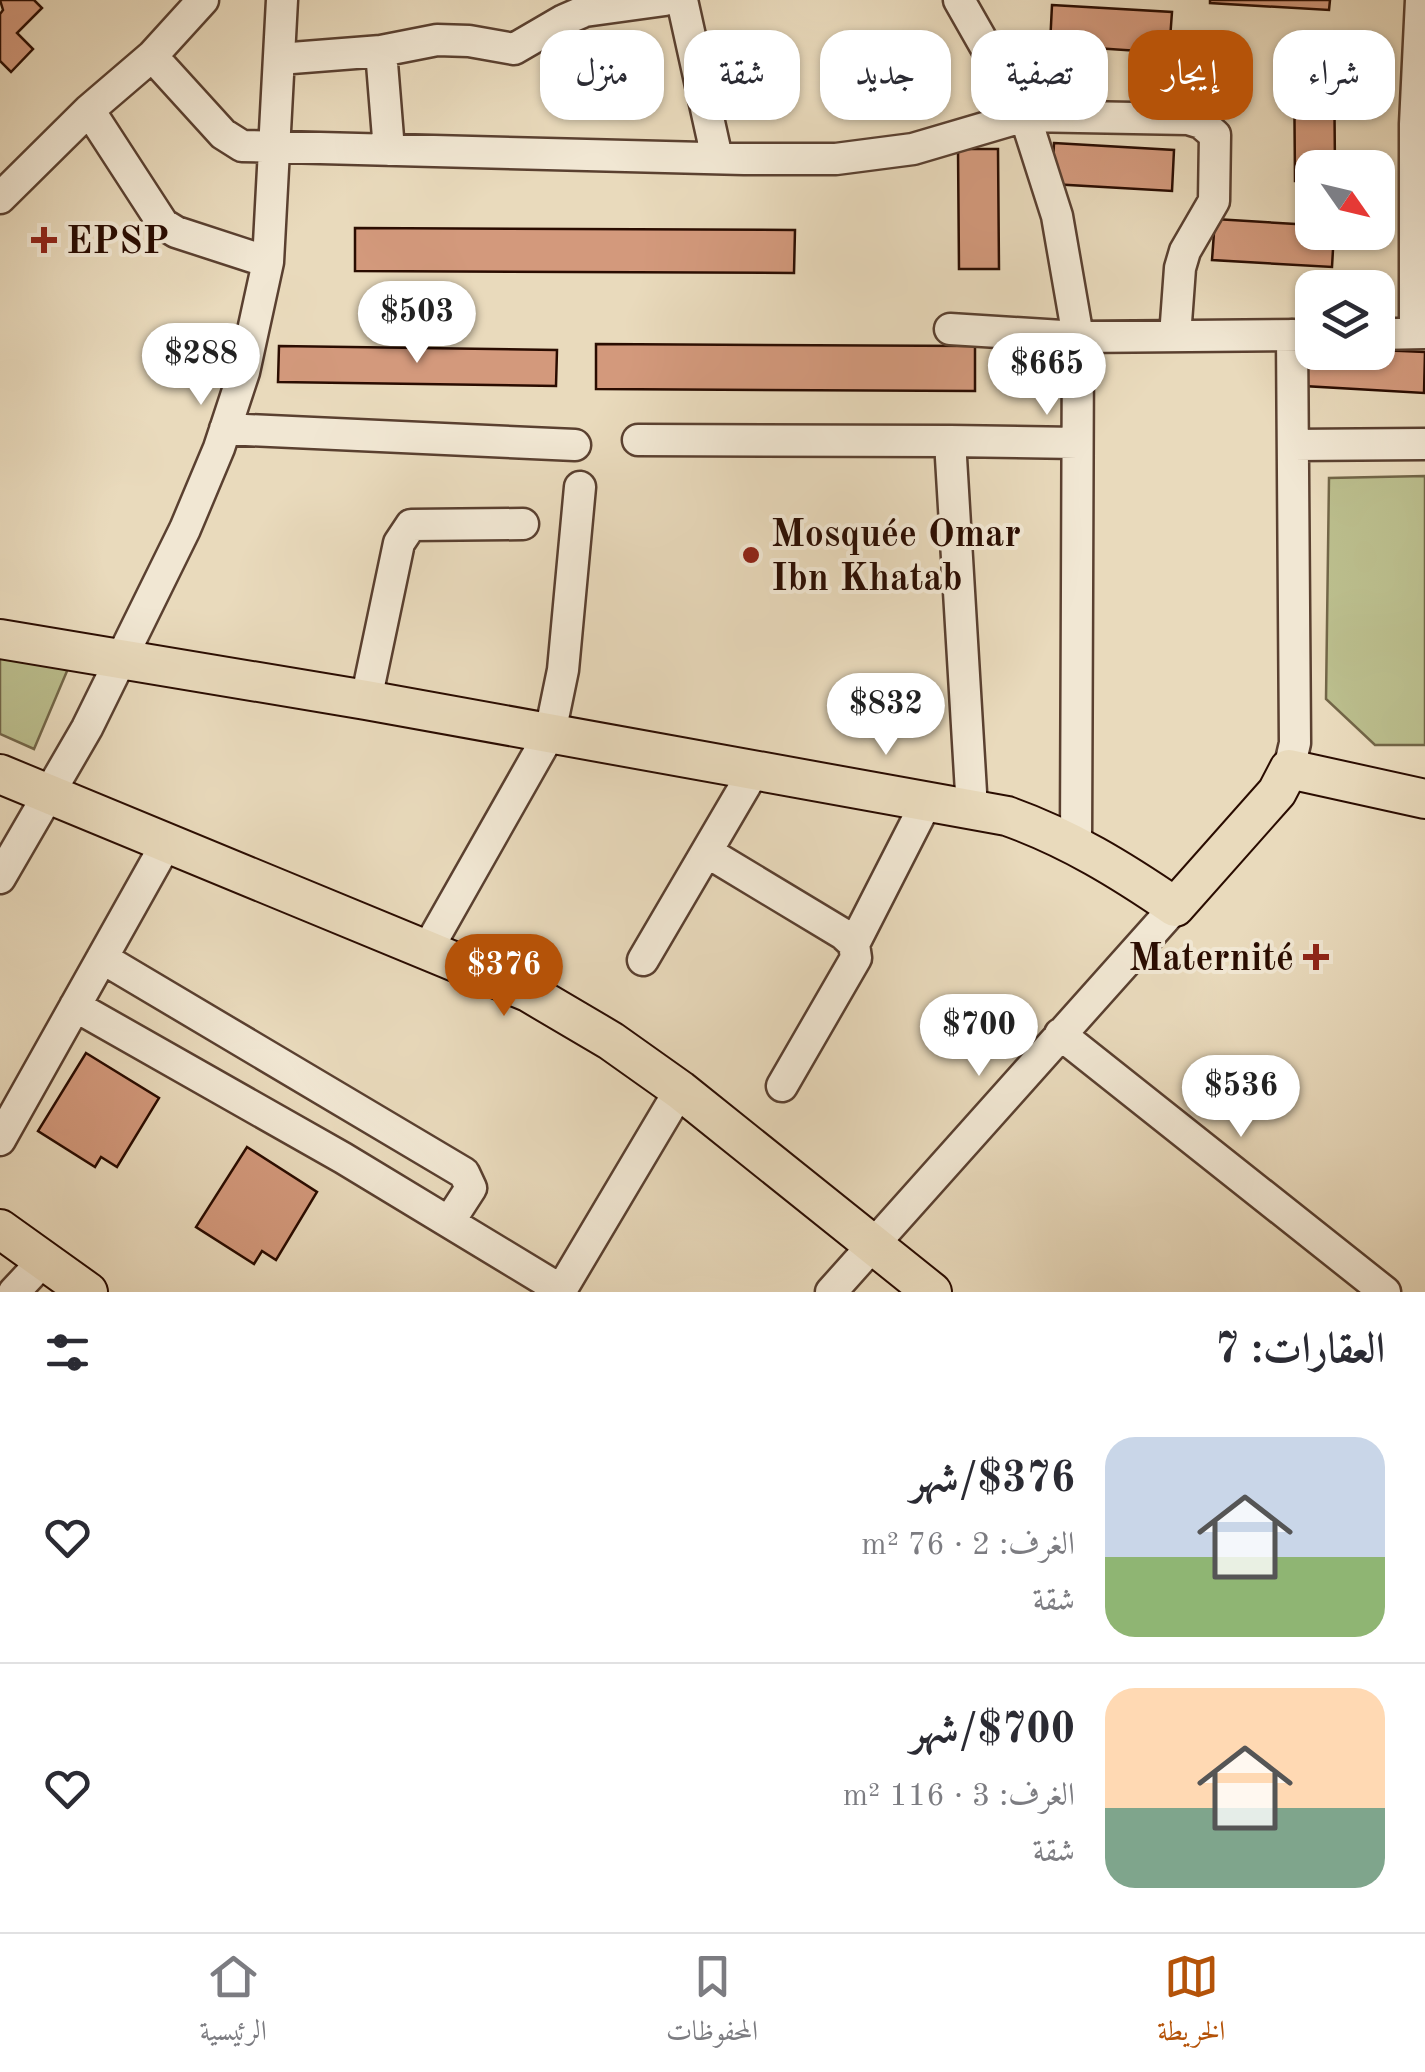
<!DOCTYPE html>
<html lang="ar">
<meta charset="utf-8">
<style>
:root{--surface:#fff;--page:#f2f2f3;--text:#2b2b33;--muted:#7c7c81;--line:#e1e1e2;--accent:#b45309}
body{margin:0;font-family:"Old Standard TT",Amiri,serif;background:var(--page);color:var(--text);direction:rtl;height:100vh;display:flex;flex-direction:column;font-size:38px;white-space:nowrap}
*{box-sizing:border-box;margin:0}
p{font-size:32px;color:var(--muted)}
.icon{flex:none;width:55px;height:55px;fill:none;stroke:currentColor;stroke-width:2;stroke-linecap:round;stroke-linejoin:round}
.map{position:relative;height:1292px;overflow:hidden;direction:ltr}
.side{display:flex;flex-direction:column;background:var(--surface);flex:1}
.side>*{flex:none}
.banner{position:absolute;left:30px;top:30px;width:1365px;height:90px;direction:rtl;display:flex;gap:20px}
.needle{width:65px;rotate:124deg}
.controls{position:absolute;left:1295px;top:150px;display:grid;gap:20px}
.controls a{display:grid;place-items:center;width:100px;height:100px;border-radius:20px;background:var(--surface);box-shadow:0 2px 8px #0004;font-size:50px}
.price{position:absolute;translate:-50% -85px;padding:0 22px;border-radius:35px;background:#fff;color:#222;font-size:32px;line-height:65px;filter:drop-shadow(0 2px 5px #0008)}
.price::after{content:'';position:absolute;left:50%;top:60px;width:30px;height:22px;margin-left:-15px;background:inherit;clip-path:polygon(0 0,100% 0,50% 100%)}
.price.active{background:var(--accent);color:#fff}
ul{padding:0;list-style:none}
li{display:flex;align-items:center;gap:30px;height:250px;padding:0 40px}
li+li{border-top:2px solid var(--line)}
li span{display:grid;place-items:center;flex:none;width:280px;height:200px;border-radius:30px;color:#555}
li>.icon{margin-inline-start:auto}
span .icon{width:120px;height:120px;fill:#fffc;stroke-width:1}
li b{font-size:42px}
h2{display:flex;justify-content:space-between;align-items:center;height:120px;padding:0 40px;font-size:42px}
.pill{padding:0 35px;border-radius:30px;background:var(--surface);box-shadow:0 2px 8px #0004;font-size:35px;line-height:90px}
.pill.active{background:var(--accent);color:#fff}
.dock{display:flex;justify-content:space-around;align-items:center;height:140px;border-top:2px solid var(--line);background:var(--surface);font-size:28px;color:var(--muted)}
.dock a{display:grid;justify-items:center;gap:5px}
.dock .active{color:var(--accent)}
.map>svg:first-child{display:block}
.green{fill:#bbbe8d;stroke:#726547;stroke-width:2.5}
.building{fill:#d3997c;stroke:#2a0c01;stroke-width:2.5}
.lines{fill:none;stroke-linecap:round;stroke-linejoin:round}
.minor-casing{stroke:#5a4030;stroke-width:35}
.major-casing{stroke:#2a0c01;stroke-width:42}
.minor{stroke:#f1e7d3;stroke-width:30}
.major{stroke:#e9dabc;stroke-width:38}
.poi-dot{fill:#8f2418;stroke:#f1e7d3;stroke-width:4}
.labels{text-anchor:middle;stroke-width:8;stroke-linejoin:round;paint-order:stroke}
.poi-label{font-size:38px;font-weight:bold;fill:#2a0c01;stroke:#f1e7d3;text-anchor:start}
</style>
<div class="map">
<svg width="1425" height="1292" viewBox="0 0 1425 1292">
<rect width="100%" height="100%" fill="#e9dabc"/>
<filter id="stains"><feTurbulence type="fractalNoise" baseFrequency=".002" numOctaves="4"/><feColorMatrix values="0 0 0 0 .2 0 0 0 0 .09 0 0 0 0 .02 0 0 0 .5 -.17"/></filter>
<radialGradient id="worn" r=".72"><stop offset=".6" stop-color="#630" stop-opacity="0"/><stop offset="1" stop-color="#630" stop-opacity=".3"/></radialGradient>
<path class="green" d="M 1425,476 L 1425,745 L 1375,745 L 1326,699 L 1329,478 Z
M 0,653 L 70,664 L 34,749 L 0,734 Z"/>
<path class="building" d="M 0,0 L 34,0 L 42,8 L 17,33 L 33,49 L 11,72 L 0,61 L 0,14 L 3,10 Z
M 1210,0 L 1330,0 L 1329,10 L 1210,3 Z
M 1052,5 L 1172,12 L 1169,53 L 1050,45 Z
M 1294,61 L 1334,61 L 1335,168 L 1312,168 L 1312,181 L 1295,181 Z
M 1054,143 L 1174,150 L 1172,191 L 1052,184 Z
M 958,149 L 998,149 L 999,269 L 959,269 Z
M 1215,219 L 1312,225 L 1312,232 L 1334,232 L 1332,267 L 1212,260 Z
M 355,228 L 795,230 L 794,273 L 355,271 Z
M 596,344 L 975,346 L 975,391 L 596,389 Z
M 1307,345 L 1312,346 L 1312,352 L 1378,352 L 1378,350 L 1425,352 L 1424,393 L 1304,386 Z
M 279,346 L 557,350 L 556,386 L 278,382 Z
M 86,1053 L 159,1098 L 117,1167 L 101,1157 L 95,1167 L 38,1131 Z
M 247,1147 L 317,1192 L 276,1260 L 262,1251 L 254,1264 L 196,1227 Z"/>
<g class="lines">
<defs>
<path id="minor" d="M 203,0 L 152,56 L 223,134 L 242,146 L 744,159 L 836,159 L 913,149 L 1025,116 L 1188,119 L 1201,123 L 1215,135 L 1214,201 L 1185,251 L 1180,268 L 1175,336
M 682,0 L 717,158
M 959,0 L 1025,116 L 1057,216 L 1078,337 L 1076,844
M 381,51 L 389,150
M 279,59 L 381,51 L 437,40 L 469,41 L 514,49 L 564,20 L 585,11 L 665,0
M 89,110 L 163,224 L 176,232 L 268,262
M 0,198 L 89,110 L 152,56
M 950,329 L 1078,337 L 1311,335
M 1415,333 L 1415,124 L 1421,0
M 1378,334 L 1425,333
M 225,429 L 575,445
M 638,440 L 950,441 L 972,809
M 950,441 L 1077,443
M 1293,445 L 1425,444
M 366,700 L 399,543 L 411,525 L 523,524
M 1289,769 L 1295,743 L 1292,335
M 707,852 L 843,934 L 854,944 L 856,958 L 782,1086
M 0,878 L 87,728 L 185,529 L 219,448 L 244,372 L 268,262 L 282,0
M 854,944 L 928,799
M 427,950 L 550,733 L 563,670 L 580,487
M 102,958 L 464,1173 L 471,1188 L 449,1222
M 643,960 L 755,769
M 75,1006 L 343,1158 L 561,1290
M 1060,1034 L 1385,1292
M 0,1140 L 166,844
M 14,1292 L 44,1260
M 560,1292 L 680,1090
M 831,1292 L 1175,907"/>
<path id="major" d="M 0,639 L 366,700 L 1007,816 C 1069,838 1121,870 1175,907 L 1277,792 L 1289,769 L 1425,799
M 0,774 L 528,992 L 611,1041 L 680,1090 L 932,1292
M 0,1229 L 88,1292"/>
</defs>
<use href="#minor" class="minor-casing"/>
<use href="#major" class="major-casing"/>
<use href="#minor" class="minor"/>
<use href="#major" class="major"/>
</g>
<g class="poi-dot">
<path d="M39 225h10v10h10v10h-10v10h-10v-10h-10v-10h10z"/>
<circle cx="751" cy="555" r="10"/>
<path d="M1311 942h10v10h10v10h-10v10h-10v-10h-10v-10h10z"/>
</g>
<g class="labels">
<g class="poi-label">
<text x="66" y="253">EPSP</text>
<text x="771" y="546">Mosquée Omar<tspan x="771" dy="44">Ibn Khatab</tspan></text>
<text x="1294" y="970" text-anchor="end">Maternité</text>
</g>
</g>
<rect width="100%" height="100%" filter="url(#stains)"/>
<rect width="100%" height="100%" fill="url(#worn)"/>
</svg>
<div class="controls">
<a><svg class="needle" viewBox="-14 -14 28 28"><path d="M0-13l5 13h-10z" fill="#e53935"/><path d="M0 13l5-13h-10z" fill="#7c7c81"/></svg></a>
<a><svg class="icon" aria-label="layers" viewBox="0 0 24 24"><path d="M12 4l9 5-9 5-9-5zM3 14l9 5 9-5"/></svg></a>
</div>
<b class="price" style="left:417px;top:366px">$503</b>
<b class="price" style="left:201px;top:408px">$288</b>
<b class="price" style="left:1047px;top:418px">$665</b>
<b class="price" style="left:886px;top:758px">$832</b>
<b class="price active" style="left:504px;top:1019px">$376</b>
<b class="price" style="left:979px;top:1079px">$700</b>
<b class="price" style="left:1241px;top:1140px">$536</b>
<div class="banner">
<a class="pill">شراء</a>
<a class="pill active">إيجار</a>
<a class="pill">تصفية</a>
<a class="pill">جديد</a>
<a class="pill">شقة</a>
<a class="pill">منزل</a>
</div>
</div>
<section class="side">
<h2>العقارات: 7<svg class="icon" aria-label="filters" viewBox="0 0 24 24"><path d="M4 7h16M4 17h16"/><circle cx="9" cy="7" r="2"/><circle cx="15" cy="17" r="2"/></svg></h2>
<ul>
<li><span style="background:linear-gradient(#c9d6e8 60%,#8fb573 0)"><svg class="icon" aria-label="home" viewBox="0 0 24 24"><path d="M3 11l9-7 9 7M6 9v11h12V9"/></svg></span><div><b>$376/شهر</b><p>الغرف: 2 · 76 m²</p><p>شقة</p></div><svg class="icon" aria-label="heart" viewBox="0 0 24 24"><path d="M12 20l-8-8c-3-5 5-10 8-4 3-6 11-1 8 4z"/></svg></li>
<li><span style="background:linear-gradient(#ffd9b3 60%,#7fa58c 0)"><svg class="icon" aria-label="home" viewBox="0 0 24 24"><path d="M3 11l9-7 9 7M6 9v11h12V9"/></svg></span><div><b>$700/شهر</b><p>الغرف: 3 · 116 m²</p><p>شقة</p></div><svg class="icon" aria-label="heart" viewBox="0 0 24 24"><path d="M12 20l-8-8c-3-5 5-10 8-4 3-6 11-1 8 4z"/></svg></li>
</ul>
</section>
<nav class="dock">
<a class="active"><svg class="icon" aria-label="map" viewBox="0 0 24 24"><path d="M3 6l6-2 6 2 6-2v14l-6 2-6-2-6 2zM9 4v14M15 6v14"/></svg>الخريطة</a>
<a><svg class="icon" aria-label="saved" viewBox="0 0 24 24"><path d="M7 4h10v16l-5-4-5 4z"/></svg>المحفوظات</a>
<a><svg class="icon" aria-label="home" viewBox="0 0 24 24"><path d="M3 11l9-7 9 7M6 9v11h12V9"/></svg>الرئيسية</a>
</nav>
